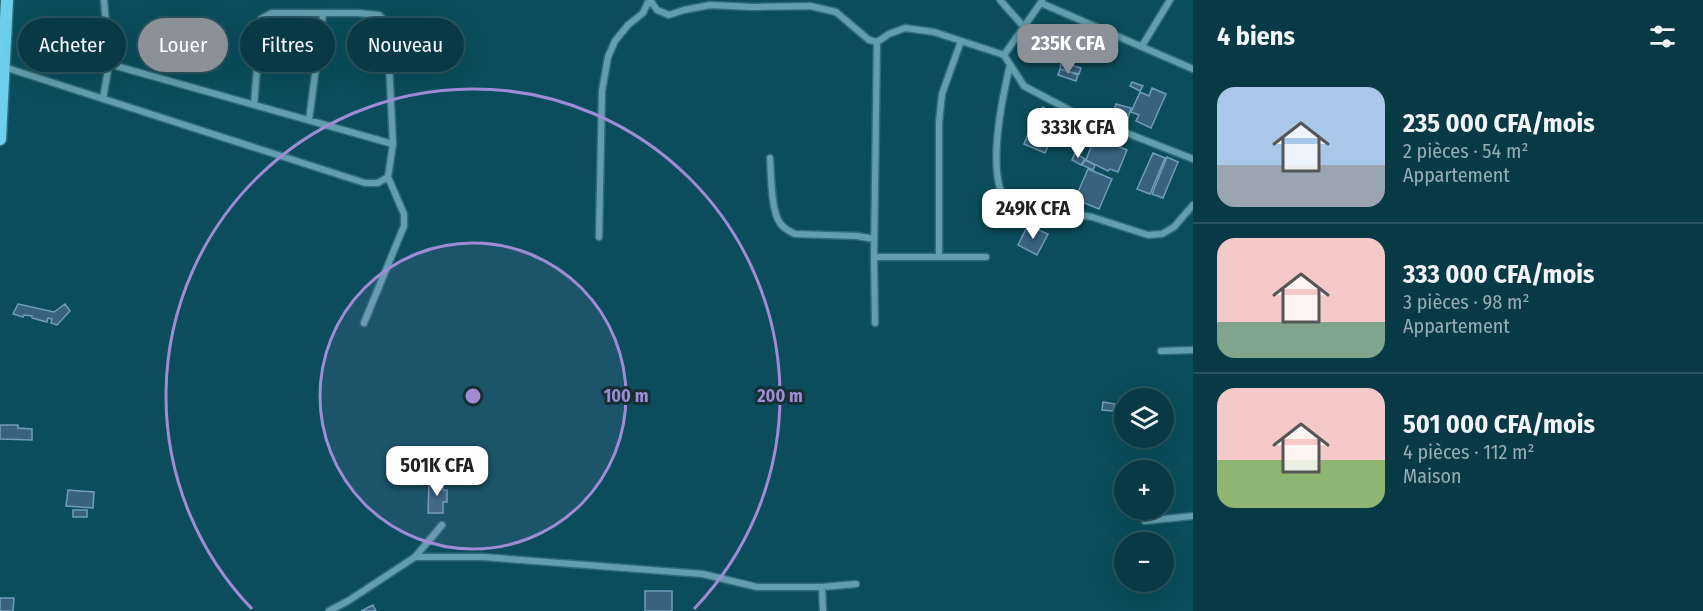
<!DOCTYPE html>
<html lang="fr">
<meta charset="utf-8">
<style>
:root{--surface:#083a45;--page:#164550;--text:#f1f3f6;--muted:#98adb3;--line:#29545e;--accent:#8c9099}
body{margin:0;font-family:"Fira Sans Condensed",sans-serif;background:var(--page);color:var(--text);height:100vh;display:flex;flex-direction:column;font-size:22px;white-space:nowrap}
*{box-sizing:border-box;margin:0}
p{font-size:20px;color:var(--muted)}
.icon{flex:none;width:33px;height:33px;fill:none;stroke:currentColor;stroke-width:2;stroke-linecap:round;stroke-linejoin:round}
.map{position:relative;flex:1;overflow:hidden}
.sheet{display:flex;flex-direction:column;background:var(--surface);width:510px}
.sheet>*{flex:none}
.guide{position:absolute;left:18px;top:18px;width:570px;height:54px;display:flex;gap:12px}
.fabs{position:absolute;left:1114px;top:388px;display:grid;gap:12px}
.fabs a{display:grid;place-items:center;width:60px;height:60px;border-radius:50%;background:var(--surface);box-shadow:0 6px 24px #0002,0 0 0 2px var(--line);font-size:30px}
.price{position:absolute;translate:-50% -51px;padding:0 14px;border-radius:12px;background:#fff;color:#222;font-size:20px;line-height:39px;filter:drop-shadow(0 2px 3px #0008)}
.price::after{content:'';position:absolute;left:50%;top:36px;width:18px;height:14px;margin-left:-9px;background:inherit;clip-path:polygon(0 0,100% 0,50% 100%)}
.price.on{background:var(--accent);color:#fff}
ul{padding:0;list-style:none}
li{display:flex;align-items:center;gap:18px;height:150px;padding:0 24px}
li+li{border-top:2px solid var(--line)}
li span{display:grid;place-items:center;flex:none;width:168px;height:120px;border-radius:18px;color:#555}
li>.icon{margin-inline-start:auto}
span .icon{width:72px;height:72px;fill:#fffc;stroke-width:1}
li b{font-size:26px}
h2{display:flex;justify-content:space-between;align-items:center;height:72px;padding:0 24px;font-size:26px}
.pill{padding:0 21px;border-radius:27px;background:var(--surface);box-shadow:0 6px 24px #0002,0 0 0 2px var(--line);font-size:21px;line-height:54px}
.pill.on{background:var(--accent);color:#fff}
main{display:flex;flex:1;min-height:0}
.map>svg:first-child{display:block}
.building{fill:#37637e;stroke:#709dba;stroke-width:1.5}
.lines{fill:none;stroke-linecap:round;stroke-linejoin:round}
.street-casing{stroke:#326c7a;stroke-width:9}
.secondary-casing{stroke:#326c7a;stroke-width:15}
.street{stroke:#639eb0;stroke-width:6}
.secondary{stroke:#6cd0ec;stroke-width:12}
.ring{fill:none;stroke:#9f8cd3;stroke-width:3}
.centre{fill:#9f8cd3;stroke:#162f36;stroke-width:3}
.ring-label{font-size:18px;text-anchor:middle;font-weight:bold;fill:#9f8cd3;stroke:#162f36;stroke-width:6;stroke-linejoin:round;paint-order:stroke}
</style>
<main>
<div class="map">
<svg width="1193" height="611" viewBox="0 0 1193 611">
<rect width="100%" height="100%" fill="#0b4d5c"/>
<path class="building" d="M 1061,62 L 1081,68 L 1079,74 L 1060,69 Z
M 1060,69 L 1078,75 L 1076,81 L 1058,75 Z
M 1132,82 L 1143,86 L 1140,91 L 1130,86 Z
M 1152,88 L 1166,94 L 1151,128 L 1136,121 L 1139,115 L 1131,112 L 1140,92 L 1149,96 Z
M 1116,104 L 1131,108 L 1128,118 L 1113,114 Z
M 1043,107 L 1051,113 L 1045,120 L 1037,115 Z
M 1052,112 L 1060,114 L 1059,120 L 1050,118 Z
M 1071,119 L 1078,120 L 1075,132 L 1067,131 Z
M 1029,132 L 1050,142 L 1045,153 L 1024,144 Z
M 1095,137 L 1127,150 L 1118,172 L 1110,169 L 1108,171 L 1086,160 Z
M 1075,153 L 1085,159 L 1081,165 L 1072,160 Z
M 1153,153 L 1165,158 L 1150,194 L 1137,189 Z
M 1167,157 L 1178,162 L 1163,198 L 1152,194 Z
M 1085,160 L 1095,165 L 1093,170 L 1082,165 Z
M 1088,169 L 1112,179 L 1099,209 L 1075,199 Z
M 1028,225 L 1048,234 L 1037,255 L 1018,245 Z
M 18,304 L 54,312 L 65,304 L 70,311 L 57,325 L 51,323 L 52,319 L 48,318 L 47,322 L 32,318 L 32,316 L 24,315 L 23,317 L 13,314 Z
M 1103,402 L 1115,404 L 1113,411 L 1102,410 Z
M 0,425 L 18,425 L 18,428 L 32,429 L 32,440 L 0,439 Z
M 429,480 L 443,480 L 443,490 L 447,490 L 447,502 L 443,502 L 443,513 L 428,513 Z
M 68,490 L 94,492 L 93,508 L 66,506 Z
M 73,510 L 87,510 L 87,517 L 73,517 Z
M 645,591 L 672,591 L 672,611 L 645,611 Z
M 0,598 L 14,598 L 13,611 L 0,611 Z
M 373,605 L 376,611 L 361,611 Z"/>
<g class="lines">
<defs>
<path id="street" d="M 650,0 L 657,10 L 669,15 L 684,10 L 710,5 L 753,7 L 810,6 L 836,12 L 869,40 L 877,42 L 889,34 L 905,28 L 934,32 L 1004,55 L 1024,86 L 1073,112 L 1193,159
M 1000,0 L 1024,27
M 1041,3 L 1193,69
M 1142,46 L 1170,0
M 1004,55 L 1042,1
M 109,64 L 393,144
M 1010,65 C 1002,99 986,172 1006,202 L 1092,217 L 1148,235 L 1162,234 L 1174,227 L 1193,205
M 4,67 L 365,183 L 378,183 L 388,177 L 393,144 L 387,23 L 379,15 L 358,13 L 272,13 L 261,19 L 254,105
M 103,99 L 109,64 L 104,0
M 309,120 L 323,14
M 770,158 C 771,174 771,211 780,223 C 784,229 789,231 795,234 L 857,236 L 874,239
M 599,237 L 602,91 L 608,57 L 615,41 L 628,25 L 643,13 L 649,0
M 874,257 L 986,257
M 939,257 L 939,122 L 942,94 L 961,41
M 364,323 L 404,226 L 404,214 L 388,177
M 875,323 L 874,257 L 877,42
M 1161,351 L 1193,350
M 1145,521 L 1193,516
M 415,557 L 483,557 L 703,574 L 757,587 L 822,587 L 856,584
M 822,587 L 823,611
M 329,611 L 348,601 L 415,557 L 442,525"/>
<path id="secondary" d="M 0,139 L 7,0"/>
</defs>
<use href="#street" class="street-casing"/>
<use href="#secondary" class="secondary-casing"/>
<use href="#street" class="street"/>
<use href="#secondary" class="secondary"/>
</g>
<circle cx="473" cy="396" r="153" fill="#9f8cd3" fill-opacity=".12"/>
<g class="ring">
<circle cx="473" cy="396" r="153"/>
<path d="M252 609A307 307 0 1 1 694 609"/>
</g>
<circle cx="473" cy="396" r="9" class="centre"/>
<g class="ring-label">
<text x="626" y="402">100 m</text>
<text x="780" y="402">200 m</text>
</g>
</svg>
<div class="fabs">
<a><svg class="icon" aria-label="layers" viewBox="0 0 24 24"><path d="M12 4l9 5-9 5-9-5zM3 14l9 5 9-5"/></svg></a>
<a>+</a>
<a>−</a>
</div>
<b class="price on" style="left:1068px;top:75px">235K CFA</b>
<b class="price" style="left:1078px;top:159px">333K CFA</b>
<b class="price" style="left:1033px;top:240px">249K CFA</b>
<b class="price" style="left:437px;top:497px">501K CFA</b>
<div class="guide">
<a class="pill">Acheter</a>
<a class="pill on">Louer</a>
<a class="pill">Filtres</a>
<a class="pill">Nouveau</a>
</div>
</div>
<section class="sheet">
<h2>4 biens<svg class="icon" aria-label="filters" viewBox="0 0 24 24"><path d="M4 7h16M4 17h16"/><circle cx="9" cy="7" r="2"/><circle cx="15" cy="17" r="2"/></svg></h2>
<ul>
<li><span style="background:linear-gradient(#a9c7e8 65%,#9aa5b1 0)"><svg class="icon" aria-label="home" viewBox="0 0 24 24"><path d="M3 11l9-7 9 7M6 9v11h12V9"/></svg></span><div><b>235 000 CFA/mois</b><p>2 pièces · 54 m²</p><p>Appartement</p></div></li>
<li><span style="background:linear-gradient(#f6c9c9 70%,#7fa58c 0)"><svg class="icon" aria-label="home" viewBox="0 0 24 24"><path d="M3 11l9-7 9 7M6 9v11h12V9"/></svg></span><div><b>333 000 CFA/mois</b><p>3 pièces · 98 m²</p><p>Appartement</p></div></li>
<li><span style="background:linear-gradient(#f6c9c9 60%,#8fb573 0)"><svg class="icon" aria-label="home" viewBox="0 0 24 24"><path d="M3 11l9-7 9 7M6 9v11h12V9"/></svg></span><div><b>501 000 CFA/mois</b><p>4 pièces · 112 m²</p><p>Maison</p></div></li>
</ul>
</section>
</main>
